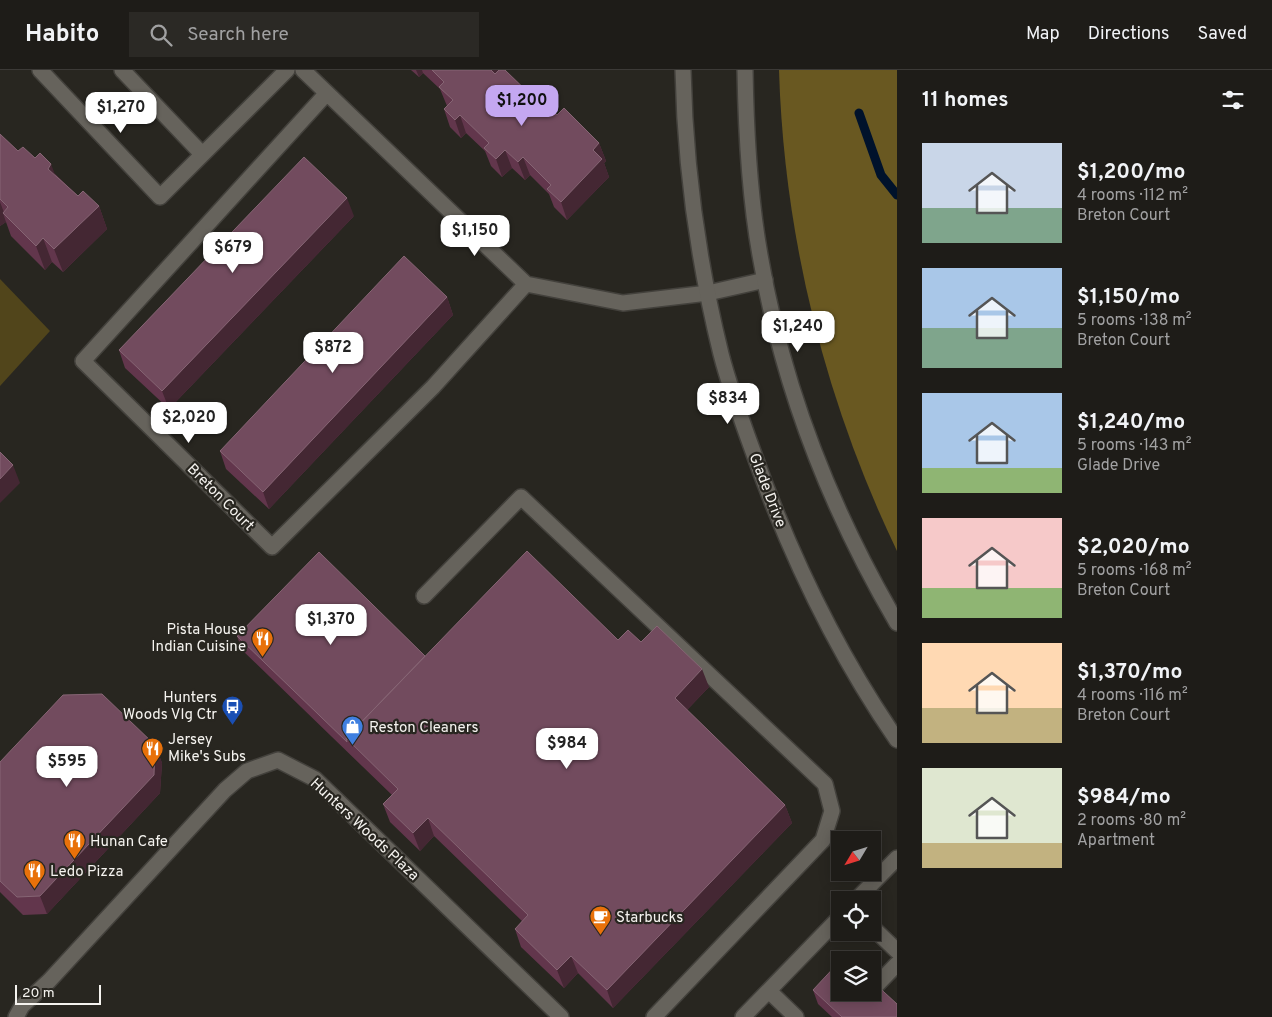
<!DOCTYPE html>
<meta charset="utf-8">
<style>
:root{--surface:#1e1c18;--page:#2b2925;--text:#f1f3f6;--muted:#a1a1a2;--line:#3c3a37;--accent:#c4a7f1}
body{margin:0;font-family:Overpass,sans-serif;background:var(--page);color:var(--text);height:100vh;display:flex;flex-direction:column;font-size:19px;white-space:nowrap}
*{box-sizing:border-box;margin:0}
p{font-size:16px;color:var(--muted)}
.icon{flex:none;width:28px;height:28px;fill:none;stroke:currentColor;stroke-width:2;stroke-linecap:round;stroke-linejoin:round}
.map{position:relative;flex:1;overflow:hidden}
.details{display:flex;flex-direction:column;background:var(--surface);width:375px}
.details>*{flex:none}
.needle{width:32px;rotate:232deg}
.buttons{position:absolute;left:831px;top:761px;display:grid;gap:10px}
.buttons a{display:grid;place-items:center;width:50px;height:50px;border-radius:0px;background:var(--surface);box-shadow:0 2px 12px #0003,0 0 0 1px var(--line);font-size:25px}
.scale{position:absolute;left:15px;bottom:12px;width:86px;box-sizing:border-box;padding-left:5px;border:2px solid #f5f3ef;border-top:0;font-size:14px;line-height:18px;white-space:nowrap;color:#f5f3ef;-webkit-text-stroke:4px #282620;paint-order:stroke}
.price{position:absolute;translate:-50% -42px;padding:0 11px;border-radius:10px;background:#fff;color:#222;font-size:16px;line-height:32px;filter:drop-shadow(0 1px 2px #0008)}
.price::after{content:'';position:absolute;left:50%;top:30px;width:15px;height:11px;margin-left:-8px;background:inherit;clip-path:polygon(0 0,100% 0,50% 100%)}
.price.on{background:var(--accent);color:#111}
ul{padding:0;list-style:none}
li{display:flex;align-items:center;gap:15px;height:125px;padding:0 25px}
li span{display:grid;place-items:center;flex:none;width:140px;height:100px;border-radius:0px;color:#555}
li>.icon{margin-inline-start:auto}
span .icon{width:60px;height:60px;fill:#fffc;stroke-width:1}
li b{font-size:21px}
h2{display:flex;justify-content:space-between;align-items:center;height:60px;padding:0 25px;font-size:21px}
header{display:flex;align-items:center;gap:30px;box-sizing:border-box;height:70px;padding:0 25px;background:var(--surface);border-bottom:1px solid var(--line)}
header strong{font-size:24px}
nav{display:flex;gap:28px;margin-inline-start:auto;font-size:18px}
.search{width:350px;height:45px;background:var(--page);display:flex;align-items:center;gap:12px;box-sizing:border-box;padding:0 18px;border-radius:0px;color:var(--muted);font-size:19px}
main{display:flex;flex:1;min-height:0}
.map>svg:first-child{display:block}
.green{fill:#51451b}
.forest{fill:#695821}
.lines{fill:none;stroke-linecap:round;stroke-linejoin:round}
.stream{stroke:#00122b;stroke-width:9}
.lane-casing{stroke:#43413c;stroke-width:18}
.street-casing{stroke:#43413c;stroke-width:18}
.secondary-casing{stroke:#43413c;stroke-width:18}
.lane{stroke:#66635c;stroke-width:15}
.street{stroke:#66635c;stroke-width:15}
.secondary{stroke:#66635c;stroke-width:15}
.wall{fill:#62364c}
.shaded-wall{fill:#442733}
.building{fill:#724b5e;stroke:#866574}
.labels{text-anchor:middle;stroke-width:4.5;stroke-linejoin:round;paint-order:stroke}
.street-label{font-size:15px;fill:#f5f3ef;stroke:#282620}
.poi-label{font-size:15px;fill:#f5f3ef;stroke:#282620;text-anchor:start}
</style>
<header>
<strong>Habito</strong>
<div class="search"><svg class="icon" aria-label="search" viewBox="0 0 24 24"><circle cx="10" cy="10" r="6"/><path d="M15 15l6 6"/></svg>Search here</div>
<nav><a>Map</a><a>Directions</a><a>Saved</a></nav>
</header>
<main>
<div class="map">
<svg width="897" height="947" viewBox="0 0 897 947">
<rect width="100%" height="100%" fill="#282620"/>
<path class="green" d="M 0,209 L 50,261 L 0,316 Z"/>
<path class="forest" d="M 779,0 L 897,0 L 897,481 C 825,331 784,167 779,0 Z"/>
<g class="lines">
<path class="stream" d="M 859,43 L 881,105 L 897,125"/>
<defs>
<path id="lane" d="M 708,223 L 765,210
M 424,526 L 521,427 L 825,714 L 832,741 L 823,770 L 654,947
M 856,830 L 897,788
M 872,857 L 897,881
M 872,920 L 897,894
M 769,921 L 796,947
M 16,947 L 22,936 L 49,911 L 225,720 L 247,701 L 278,690 L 315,709 L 561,947
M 743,947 L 840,847"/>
<path id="street" d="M 40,0 L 160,127 L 287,0
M 122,0 L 202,84
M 303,0 L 526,214 L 623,233 L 708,223
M 327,23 L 83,291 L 272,477 L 433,317 L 526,214"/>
<path id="secondary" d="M 683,0 C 685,96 698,191 721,284 C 730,319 743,354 755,387 C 791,487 837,583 897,670
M 745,0 C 746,62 749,124 760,185 C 782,315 831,440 897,553"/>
</defs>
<use href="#lane" class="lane-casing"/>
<use href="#street" class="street-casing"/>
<use href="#secondary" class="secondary-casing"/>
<use href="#lane" class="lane"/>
<use href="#street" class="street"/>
<use href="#secondary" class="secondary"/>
</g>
<path class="wall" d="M 411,0 L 505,0 L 535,29 L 541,44 L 557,45 L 599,73 L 606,91 L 604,93 L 609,107 L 567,150 L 554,137 L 549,124 L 530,105 L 525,110 L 512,98 L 502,107 L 491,96 L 485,81 L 466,63 L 461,68 L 450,57 L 444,39 L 447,36 L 440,19 L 423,3 L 419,7 Z
M 0,64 L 18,81 L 35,88 L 55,104 L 78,126 L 99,136 L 107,159 L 63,202 L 52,192 L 45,200 L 11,166 L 6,152 L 0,156 Z
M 354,146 L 169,339 L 125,298 L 119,280 Z
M 447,227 L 453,245 L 269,439 L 226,399 L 220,381 Z
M 237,566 L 425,586 L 618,570 L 641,572 L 709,617 L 687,640 L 785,735 L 792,753 L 613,938 L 578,903 L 564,918 L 521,877 L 515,859 L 522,851 L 434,766 L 420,781 L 390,752 L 383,734 L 392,725 L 242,580 Z
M 155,675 L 162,693 L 160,723 L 47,844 L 23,845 L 0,822 L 0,692 Z
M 813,920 L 897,947 L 832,947 L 818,934 Z"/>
<path class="shaded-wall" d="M 416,0 L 422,0 L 423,3 L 419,7 Z
M 488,0 L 501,0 L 493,14 Z
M 535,29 L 542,47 L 530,34 Z
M 460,45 L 466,63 L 461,68 L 455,50 Z
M 599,73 L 606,91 L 604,93 L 609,107 L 567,150 L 561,132 L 593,80 Z
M 505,80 L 512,98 L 502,107 L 496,89 Z
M 523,87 L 530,105 L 525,110 L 518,92 Z
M 51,94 L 60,118 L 48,99 Z
M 347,128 L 354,146 L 169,339 L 162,321 Z
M 0,132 L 5,145 L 3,143 L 6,152 L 0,156 Z
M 99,136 L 107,159 L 63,202 L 54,179 Z
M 43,168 L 52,192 L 45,200 L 36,176 Z
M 447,227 L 453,245 L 269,439 L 263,422 Z
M 13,395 L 20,413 L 0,433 L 0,409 Z
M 702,599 L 709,617 L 681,646 L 675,628 Z
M 155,675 L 162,693 L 160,723 L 47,844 L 40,826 Z
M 785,735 L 792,753 L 613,938 L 607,920 Z
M 428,748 L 434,766 L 420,781 L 413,763 Z
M 571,886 L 578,903 L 564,918 L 557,900 Z"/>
<path class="building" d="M 432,0 L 491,0 L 495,4 L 499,0 L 505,0 L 535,29 L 530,34 L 541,44 L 549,36 L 557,45 L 564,38 L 599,73 L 593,80 L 602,89 L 561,132 L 547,119 L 551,115 L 523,87 L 518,92 L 505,80 L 496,89 L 484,78 L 489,73 L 460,45 L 455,50 L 444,39 L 453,30 L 439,17 L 444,12 Z
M 0,64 L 18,81 L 23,77 L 35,88 L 40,83 L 51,94 L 48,99 L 78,126 L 83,121 L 99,136 L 54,179 L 43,168 L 36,176 L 3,143 L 8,137 L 0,129 Z
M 304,87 L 347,128 L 162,321 L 119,280 Z
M 404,186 L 447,227 L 263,422 L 220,381 Z
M 0,382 L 13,395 L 0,409 Z
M 527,481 L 618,570 L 628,560 L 641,572 L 657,556 L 702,599 L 675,628 L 785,735 L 607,920 L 571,886 L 557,900 L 515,859 L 528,845 L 428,748 L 413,763 L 383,734 L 398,719 L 346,668 Z
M 319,482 L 425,586 L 346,668 L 347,672 L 237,566 Z
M 102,624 L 155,675 L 154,705 L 40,826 L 17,827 L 0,811 L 0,692 L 63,625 Z
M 845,886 L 850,890 L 841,890 Z
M 840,891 L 840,922 L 872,922 L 872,911 L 897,934 L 897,947 L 842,947 L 813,920 Z"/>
<defs>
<symbol id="restaurant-pin" viewBox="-11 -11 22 30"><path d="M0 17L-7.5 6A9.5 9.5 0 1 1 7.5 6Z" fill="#e8710a" stroke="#282620"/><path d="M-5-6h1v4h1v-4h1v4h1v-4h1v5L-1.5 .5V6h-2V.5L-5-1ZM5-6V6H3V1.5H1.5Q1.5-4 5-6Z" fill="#fff"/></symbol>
<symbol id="bus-pin" viewBox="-11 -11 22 30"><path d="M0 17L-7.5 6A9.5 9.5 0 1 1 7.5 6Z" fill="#1a4fb4" stroke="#282620"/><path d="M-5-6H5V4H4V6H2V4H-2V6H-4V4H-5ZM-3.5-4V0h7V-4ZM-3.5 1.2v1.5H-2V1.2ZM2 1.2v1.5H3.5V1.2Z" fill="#fff"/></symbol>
<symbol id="shop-pin" viewBox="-11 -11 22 30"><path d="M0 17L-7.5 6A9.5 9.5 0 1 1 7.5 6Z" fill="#3f7fe0" stroke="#282620"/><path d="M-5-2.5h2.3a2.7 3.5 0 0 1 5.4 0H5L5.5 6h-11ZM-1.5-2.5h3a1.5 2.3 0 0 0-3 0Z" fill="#fff"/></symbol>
<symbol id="cafe-pin" viewBox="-11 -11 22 30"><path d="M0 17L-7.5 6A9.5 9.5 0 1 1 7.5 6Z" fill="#e8710a" stroke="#282620"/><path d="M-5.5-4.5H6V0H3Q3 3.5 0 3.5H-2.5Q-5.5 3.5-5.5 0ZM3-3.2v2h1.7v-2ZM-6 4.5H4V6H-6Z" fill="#fff"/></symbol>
</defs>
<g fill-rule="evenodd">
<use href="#restaurant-pin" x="250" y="556" width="25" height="34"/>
<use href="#bus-pin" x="220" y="624" width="25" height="34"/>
<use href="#shop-pin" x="340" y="644" width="25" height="34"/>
<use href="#restaurant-pin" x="140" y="666" width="25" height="34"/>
<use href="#restaurant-pin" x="62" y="758" width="25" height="34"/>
<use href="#restaurant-pin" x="22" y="788" width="25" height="34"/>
<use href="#cafe-pin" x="588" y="834" width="25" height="34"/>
</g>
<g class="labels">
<g class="street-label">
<text transform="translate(768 420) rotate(69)" y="5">Glade Drive</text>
<text transform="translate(221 427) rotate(45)" y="5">Breton Court</text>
<text transform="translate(365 759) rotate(43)" y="5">Hunters Woods Plaza</text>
</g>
<g class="poi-label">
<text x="246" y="564" text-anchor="end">Pista House<tspan x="246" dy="17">Indian Cuisine</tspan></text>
<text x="217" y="632" text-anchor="end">Hunters<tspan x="217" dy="17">Woods Vlg Ctr</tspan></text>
<text x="369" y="662">Reston Cleaners</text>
<text x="168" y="674">Jersey<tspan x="168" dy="17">Mike's Subs</tspan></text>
<text x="90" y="776">Hunan Cafe</text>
<text x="50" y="806">Ledo Pizza</text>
<text x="616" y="852">Starbucks</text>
</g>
</g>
</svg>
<div class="buttons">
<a><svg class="needle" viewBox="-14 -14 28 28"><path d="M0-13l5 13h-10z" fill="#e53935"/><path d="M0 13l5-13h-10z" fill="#a1a1a2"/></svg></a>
<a><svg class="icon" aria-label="locate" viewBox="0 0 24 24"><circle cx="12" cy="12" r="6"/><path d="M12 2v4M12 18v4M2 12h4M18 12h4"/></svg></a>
<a><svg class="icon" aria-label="layers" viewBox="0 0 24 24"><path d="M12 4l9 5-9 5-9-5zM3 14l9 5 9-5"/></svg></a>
</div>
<div class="scale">20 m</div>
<b class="price on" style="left:522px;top:57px">$1,200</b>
<b class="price" style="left:121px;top:64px">$1,270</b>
<b class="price" style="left:475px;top:187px">$1,150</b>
<b class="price" style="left:233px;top:204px">$679</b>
<b class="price" style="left:798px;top:283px">$1,240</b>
<b class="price" style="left:333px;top:304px">$872</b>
<b class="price" style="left:728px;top:355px">$834</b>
<b class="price" style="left:189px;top:374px">$2,020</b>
<b class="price" style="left:331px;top:576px">$1,370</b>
<b class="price" style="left:567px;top:700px">$984</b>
<b class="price" style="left:67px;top:718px">$595</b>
</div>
<section class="details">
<h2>11 homes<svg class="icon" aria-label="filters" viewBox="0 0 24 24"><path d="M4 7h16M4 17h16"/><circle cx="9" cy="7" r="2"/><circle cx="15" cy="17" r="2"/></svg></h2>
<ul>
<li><span style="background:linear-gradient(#c9d6e8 65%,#7fa58c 0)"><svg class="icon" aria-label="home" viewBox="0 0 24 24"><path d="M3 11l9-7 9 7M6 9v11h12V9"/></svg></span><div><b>$1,200/mo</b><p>4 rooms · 112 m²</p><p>Breton Court</p></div></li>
<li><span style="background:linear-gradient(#a9c7e8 60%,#7fa58c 0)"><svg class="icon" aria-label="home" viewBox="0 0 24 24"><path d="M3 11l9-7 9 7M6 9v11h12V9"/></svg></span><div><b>$1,150/mo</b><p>5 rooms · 138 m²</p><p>Breton Court</p></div></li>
<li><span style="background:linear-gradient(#a9c7e8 75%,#8fb573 0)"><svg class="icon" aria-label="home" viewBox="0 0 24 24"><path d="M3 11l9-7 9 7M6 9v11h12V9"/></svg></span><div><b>$1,240/mo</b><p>5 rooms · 143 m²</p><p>Glade Drive</p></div></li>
<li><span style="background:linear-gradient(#f6c9c9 70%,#8fb573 0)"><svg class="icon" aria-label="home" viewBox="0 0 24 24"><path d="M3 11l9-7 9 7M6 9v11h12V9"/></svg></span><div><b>$2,020/mo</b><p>5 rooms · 168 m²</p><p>Breton Court</p></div></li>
<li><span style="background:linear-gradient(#ffd9b3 65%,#c2b280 0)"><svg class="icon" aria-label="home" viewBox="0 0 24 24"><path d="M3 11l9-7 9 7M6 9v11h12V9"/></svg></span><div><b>$1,370/mo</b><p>4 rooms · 116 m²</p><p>Breton Court</p></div></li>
<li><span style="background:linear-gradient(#dfe7d0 75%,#c2b280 0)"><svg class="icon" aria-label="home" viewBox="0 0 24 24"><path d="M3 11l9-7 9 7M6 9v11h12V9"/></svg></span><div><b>$984/mo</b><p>2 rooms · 80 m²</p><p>Apartment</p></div></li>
</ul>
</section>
</main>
